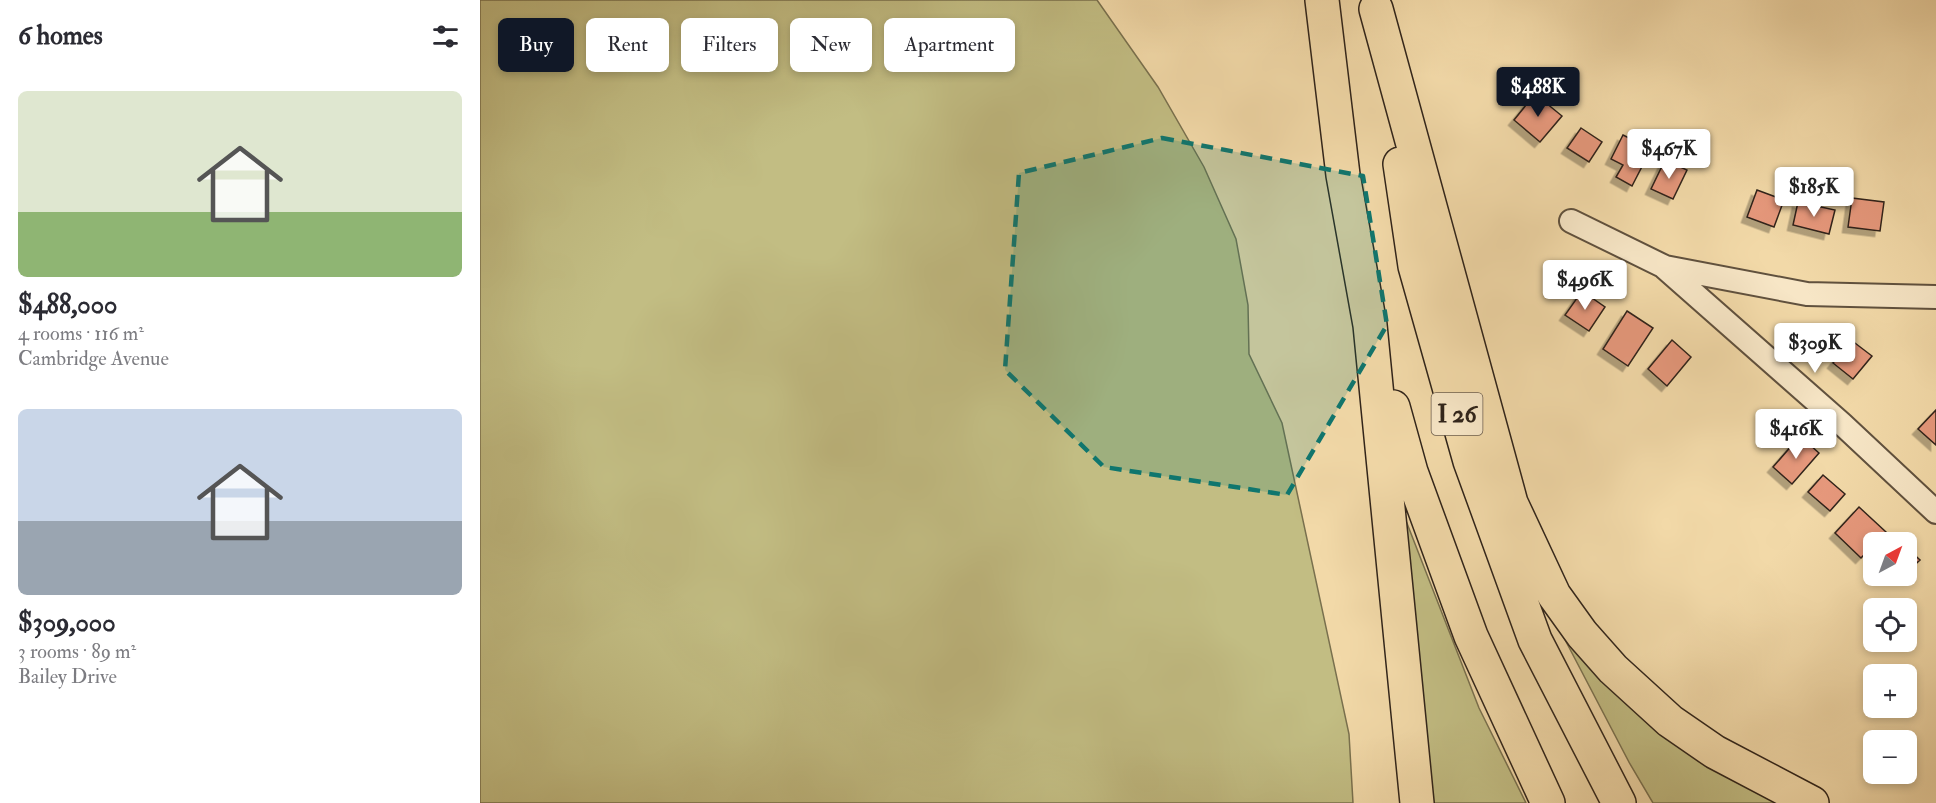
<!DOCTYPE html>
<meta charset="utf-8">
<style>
:root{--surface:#fff;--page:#f2f2f3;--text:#2b2b33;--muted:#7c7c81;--accent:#111827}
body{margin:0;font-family:"IM FELL Double Pica",serif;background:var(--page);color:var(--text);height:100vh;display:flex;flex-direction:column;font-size:22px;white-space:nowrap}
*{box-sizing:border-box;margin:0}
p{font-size:20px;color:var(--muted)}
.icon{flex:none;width:33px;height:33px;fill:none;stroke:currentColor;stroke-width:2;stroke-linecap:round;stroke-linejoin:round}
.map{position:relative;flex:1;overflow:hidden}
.details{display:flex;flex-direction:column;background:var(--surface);width:480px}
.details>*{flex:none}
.banner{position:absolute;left:18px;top:18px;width:570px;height:54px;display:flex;gap:12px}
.needle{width:39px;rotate:41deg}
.tools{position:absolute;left:1383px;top:532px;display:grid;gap:12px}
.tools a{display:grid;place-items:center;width:54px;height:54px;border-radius:9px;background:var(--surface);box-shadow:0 3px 9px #0003;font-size:30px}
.price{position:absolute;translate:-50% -51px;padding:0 14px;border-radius:6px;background:#fff;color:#222;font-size:20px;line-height:39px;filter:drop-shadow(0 2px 3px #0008)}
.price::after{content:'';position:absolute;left:50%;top:36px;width:18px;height:14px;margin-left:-9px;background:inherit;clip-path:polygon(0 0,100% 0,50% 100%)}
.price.on{background:var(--accent);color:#fff}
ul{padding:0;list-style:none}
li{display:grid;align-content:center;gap:12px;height:318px;padding:0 18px}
li span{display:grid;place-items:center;height:186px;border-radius:9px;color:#555}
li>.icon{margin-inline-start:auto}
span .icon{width:108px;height:108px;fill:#fffc;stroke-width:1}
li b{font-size:26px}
h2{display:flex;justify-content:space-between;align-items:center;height:72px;padding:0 18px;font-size:26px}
.pill{padding:0 21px;border-radius:9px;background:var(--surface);box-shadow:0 3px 9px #0003;font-size:21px;line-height:54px}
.pill.on{background:var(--accent);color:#fff}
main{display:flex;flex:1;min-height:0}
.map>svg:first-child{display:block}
.green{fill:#c2bd83;stroke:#79704e;stroke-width:1.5}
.building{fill:#e6987c;stroke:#30241a;stroke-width:1.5;filter:url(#shadow)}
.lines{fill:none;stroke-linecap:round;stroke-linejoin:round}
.street-casing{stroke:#60513e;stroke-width:26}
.highway-casing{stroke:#30241a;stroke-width:36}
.street{stroke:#f7e6c6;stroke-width:22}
.highway{stroke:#f2d9a8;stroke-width:33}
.marked{fill:#0f766e;fill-opacity:0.2;stroke:#0f766e;stroke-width:4.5;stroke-dasharray:12 8;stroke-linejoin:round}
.labels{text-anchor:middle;stroke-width:6;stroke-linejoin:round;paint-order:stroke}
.shield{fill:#f7e6c6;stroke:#6c5e4e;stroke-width:1.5}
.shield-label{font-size:24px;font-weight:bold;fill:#30241a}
</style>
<main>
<section class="details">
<h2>6 homes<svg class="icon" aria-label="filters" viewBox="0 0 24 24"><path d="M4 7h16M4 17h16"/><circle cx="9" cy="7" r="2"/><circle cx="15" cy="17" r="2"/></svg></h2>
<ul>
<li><span style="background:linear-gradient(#dfe7d0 65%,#8fb573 0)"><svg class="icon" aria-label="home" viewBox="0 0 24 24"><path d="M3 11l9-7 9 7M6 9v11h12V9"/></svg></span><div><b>$488,000</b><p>4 rooms · 116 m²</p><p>Cambridge Avenue</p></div></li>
<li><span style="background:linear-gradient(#c9d6e8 60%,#9aa5b1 0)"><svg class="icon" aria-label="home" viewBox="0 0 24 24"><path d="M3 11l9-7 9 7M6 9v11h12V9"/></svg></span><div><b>$309,000</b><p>3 rooms · 89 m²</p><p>Bailey Drive</p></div></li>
</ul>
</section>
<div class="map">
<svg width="1456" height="803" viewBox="0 0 1456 803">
<defs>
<filter id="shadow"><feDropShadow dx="-5.5" dy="5.5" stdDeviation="0" flood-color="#0004"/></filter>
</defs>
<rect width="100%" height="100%" fill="#f2d9a8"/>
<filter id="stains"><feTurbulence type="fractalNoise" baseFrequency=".00333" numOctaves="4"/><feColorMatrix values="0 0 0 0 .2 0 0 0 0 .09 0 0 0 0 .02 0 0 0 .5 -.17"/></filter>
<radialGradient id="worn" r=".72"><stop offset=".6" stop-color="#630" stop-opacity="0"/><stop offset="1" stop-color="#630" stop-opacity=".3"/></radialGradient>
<path class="green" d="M 0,0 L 617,0 L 678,87 L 724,167 L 756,239 L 768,305 L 769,354 L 802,423 L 869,734 L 873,803 L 0,803 Z
M 914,490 L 999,708 L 1046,803 L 946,803 Z
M 1070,611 L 1301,803 L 1173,803 L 1150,764 Z"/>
<path class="building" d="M 1055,94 L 1082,116 L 1060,142 L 1034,120 Z
M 1101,128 L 1122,142 L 1109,162 L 1087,148 Z
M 1143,135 L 1171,149 L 1152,186 L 1136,177 L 1143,165 L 1131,159 Z
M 1185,160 L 1207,170 L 1193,199 L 1171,189 Z
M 1277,190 L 1304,200 L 1294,227 L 1267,217 Z
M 1372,198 L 1404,202 L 1400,231 L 1368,227 Z
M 1318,202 L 1355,210 L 1349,234 L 1313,225 Z
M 1102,291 L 1125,307 L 1109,331 L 1085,315 Z
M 1147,311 L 1173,328 L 1148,366 L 1123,349 Z
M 1192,340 L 1211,357 L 1187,386 L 1168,369 Z
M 1371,340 L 1392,356 L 1373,379 L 1353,363 Z
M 1456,410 L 1456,445 L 1438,429 Z
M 1320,436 L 1339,453 L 1312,484 L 1293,467 Z
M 1343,475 L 1365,494 L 1350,511 L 1328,492 Z
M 1379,507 L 1406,532 L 1381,558 L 1355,533 Z
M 1426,547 L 1440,560 L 1426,573 Z"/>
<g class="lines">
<defs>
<path id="street" d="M 1091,221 L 1185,267 L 1327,294 L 1456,297
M 1185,268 L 1362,424 L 1456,512"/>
<path id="highway" d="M 842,0 L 863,175 L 890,325 L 937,803
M 896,9 L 1031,503 L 1074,595 L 1102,634 L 1133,669 L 1190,721 L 1235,752 L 1332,803
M 920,164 L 935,266 L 990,461 L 1055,640 L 1139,803
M 913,407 L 931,472 L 991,636 L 1068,803"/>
</defs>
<use href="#street" class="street-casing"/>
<use href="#highway" class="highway-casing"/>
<use href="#street" class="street"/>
<use href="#highway" class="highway"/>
</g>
<path class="marked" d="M 682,138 L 883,176 L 907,325 L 807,495 L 624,467 L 525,370 L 539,173 Z"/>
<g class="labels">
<rect class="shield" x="951.5" y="393" width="51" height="42" rx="4.5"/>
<g class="shield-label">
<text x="977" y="422">I 26</text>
</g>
</g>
<rect width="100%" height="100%" filter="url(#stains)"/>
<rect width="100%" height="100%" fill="url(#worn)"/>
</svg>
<div class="tools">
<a><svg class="needle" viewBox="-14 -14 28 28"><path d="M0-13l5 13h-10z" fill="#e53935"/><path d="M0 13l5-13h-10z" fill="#7c7c81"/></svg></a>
<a><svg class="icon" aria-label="locate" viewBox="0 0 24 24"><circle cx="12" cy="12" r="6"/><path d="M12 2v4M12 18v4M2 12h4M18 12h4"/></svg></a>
<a>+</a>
<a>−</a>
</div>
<b class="price on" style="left:1058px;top:118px">$488K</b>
<b class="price" style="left:1189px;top:180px">$467K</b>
<b class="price" style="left:1334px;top:218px">$185K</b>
<b class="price" style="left:1105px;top:311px">$496K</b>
<b class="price" style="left:1335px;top:374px">$309K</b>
<b class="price" style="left:1316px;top:460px">$416K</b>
<div class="banner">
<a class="pill on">Buy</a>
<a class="pill">Rent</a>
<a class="pill">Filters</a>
<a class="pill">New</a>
<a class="pill">Apartment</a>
</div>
</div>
</main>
